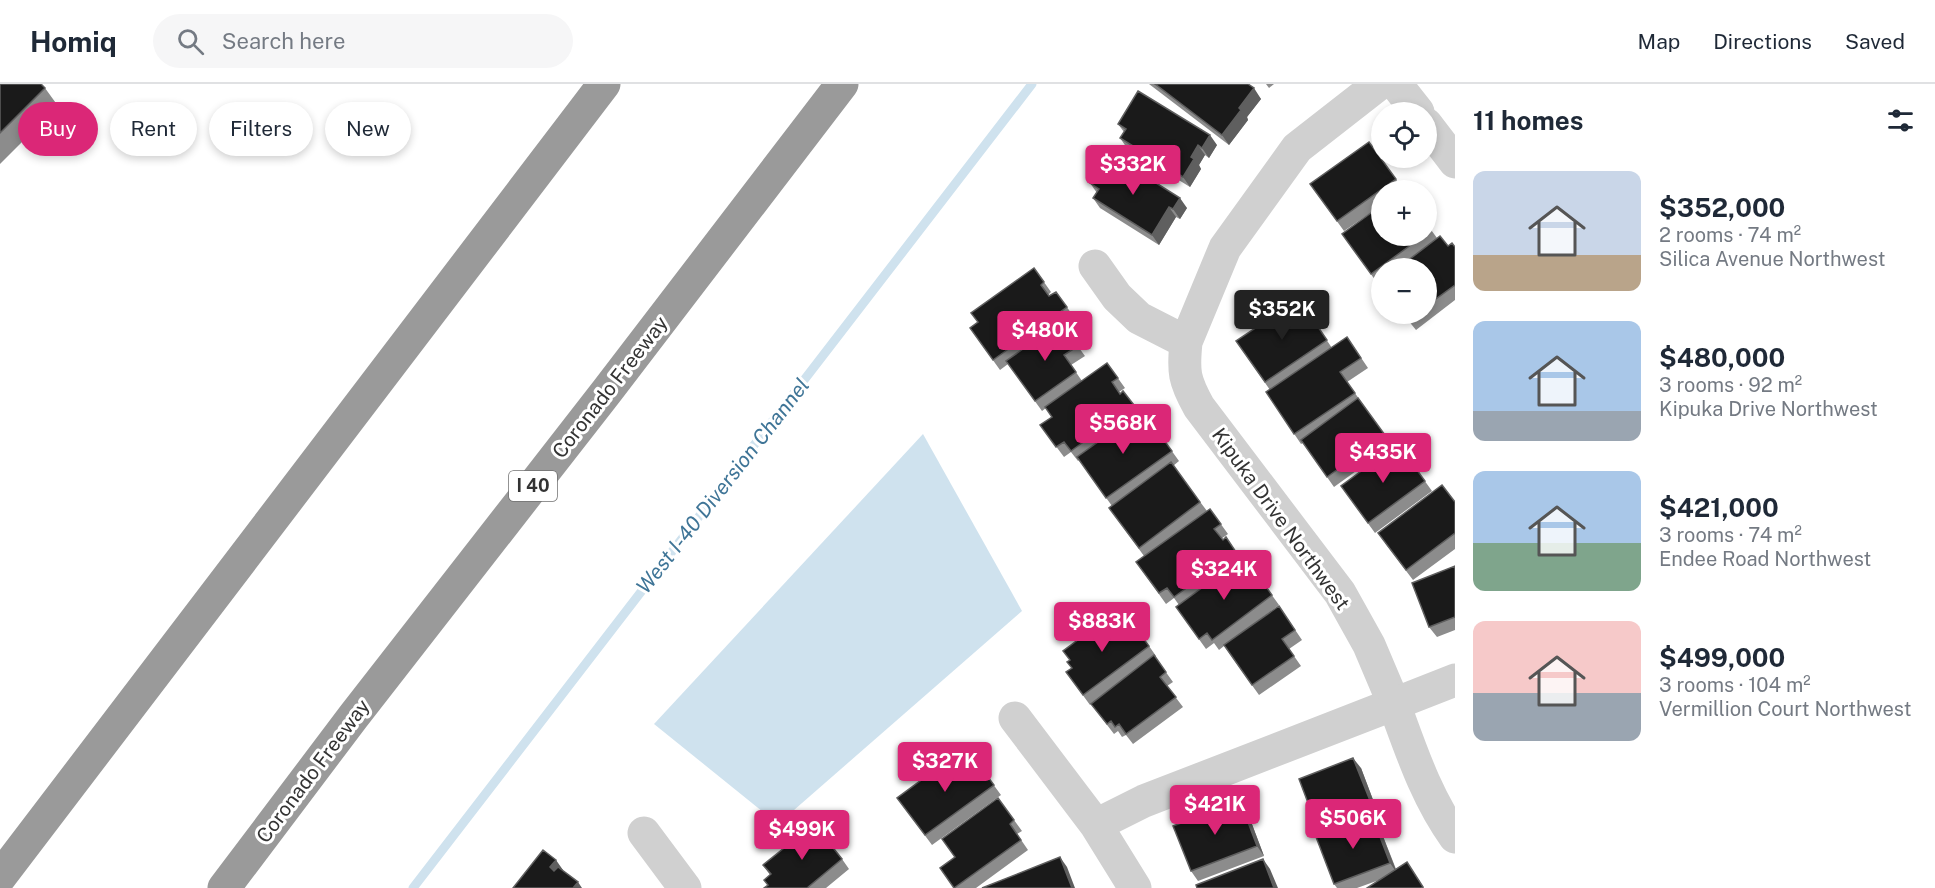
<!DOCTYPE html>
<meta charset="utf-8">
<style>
:root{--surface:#fff;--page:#f6f6f7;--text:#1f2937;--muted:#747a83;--line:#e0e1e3;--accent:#db2777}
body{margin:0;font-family:"Public Sans",sans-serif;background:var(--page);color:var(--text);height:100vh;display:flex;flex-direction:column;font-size:22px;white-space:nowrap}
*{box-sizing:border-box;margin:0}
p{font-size:20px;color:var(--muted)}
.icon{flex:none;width:33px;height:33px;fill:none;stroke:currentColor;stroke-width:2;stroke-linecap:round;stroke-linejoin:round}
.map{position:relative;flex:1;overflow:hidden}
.side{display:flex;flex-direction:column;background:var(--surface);width:480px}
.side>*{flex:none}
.hud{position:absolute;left:18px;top:18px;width:570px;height:54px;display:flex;gap:12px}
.fabs{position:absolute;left:1371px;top:18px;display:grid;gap:12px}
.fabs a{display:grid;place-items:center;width:66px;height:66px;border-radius:50%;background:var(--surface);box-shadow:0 3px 9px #0003;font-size:30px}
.price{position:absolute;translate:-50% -51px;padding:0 14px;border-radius:6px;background:var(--accent);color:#fff;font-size:20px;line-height:39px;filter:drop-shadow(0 2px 3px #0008)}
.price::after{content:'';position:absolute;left:50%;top:36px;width:18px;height:14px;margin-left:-9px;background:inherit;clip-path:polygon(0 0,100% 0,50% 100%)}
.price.on{background:#222;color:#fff}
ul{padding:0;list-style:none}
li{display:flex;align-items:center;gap:18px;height:150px;padding:0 18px}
li span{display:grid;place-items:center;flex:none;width:168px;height:120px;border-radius:12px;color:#555}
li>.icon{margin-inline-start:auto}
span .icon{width:72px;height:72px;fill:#fffc;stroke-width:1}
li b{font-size:26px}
h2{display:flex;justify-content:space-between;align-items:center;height:72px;padding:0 18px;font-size:26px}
.pill{padding:0 21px;border-radius:27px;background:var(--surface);box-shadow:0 3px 9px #0003;font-size:21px;line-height:54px}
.pill.on{background:var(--accent);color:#fff}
header{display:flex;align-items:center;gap:36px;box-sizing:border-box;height:84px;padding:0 30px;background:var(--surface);border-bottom:2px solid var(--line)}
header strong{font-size:28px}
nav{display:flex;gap:33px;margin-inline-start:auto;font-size:21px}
.search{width:420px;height:54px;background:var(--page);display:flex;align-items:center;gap:15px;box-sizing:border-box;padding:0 21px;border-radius:33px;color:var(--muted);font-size:22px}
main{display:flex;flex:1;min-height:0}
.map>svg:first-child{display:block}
.water{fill:#cfe2ee}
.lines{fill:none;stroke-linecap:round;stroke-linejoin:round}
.stream{stroke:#cfe2ee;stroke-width:9}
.minor{stroke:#d0d0d0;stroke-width:33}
.tertiary{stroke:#d0d0d0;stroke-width:33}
.motorway{stroke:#9a9a9a;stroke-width:33}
.wall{fill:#8c8c8c}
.shaded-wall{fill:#5f5f5f}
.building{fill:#1a1a1a;stroke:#5f5f5f;stroke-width:1.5}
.labels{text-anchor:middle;stroke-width:6;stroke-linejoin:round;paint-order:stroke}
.shield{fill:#fff;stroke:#707070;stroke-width:1.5}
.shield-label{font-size:18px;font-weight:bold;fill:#333}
.street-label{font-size:20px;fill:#333;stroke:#fff}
.water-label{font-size:21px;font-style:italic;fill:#3f7597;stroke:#fff}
</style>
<header>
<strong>Homiq</strong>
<div class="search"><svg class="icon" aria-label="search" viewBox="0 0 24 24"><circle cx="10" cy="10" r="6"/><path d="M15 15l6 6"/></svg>Search here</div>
<nav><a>Map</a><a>Directions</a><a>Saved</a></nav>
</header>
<main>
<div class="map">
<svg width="1455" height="804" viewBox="0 0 1455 804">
<rect width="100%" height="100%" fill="#fff"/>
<path class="water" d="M 923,350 L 1022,527 L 778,740 L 654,640 Z"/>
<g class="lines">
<path class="stream" d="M 413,804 L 1032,0"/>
<path class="minor" d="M 1396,0 L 1418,28
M 1426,40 L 1455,78
M 1095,182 L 1117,213 L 1139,234 L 1186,258 C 1183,288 1184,296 1199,323 L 1340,509 L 1369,561 L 1394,620 L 1144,717 L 1096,741
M 1186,258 L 1225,164 L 1297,64 L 1379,0
M 1015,634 L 1096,741 L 1135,804
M 644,749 L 685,804"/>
<path class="tertiary" d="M 1455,596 L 1394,620 C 1411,666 1426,713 1455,753"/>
<path class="motorway" d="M 0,793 L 604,0
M 224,804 L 353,633 L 607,307 L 842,0"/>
</g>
<path class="wall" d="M 0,0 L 45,4 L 58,22 L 0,80 Z
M 1149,0 L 1248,0 L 1261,15 L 1247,33 L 1248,36 L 1229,61 Z
M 1266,0 L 1274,0 L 1269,4 Z
M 1118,40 L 1217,61 L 1209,74 L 1205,71 L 1199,81 L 1201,85 L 1190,103 L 1127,64 L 1120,54 L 1124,48 Z
M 1369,58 L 1403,105 L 1403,106 L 1382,106 L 1382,121 L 1344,147 L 1310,100 Z
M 1111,85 L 1187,124 L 1180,135 L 1176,133 L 1159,161 L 1100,124 L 1093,114 L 1097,109 L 1090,99 Z
M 1426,139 L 1437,154 L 1448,162 L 1455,163 L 1455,216 L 1416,246 L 1403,230 L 1426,230 L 1426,184 L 1382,184 L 1382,197 L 1378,200 L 1342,150 L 1426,152 Z
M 1034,184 L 1051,208 L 1048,211 L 1049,212 L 1056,208 L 1074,233 L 1062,241 L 1085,272 L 1071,281 L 1082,297 L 1107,279 L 1125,304 L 1119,308 L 1120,310 L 1123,307 L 1140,328 L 1157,352 L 1153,355 L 1155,356 L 1161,352 L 1179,377 L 1173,382 L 1207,427 L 1210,425 L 1228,450 L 1221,455 L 1223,456 L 1226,453 L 1241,475 L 1245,472 L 1261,494 L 1256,498 L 1260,503 L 1264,500 L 1279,521 L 1248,544 L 1279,522 L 1302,556 L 1289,565 L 1301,582 L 1259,611 L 1224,562 L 1219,566 L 1214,559 L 1206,565 L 1176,523 L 1179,521 L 1174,514 L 1166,520 L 1136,478 L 1144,472 L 1109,424 L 1112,422 L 1079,376 L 1078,377 L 1071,368 L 1064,373 L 1040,341 L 1052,333 L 1046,324 L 1042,327 L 1008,280 L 1000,286 L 970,244 L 978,238 Z
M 1299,215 L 1332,264 L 1347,253 L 1368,284 L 1347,298 L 1392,361 L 1334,403 L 1303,359 L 1301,360 L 1266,308 L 1270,306 L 1236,257 Z
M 1398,360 L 1432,407 L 1375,449 L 1341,402 Z
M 1455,418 L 1455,465 L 1413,496 L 1385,459 Z
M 1455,482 L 1455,546 L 1437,553 L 1429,543 Z
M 1100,543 L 1130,550 L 1149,562 L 1156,572 L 1155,573 L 1173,598 L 1167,602 L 1183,623 L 1133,660 L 1126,651 L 1122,653 L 1118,647 L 1114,650 L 1091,620 L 1090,621 L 1066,588 L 1072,584 L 1070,576 Z
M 976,677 L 1001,711 L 932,761 L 897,714 L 968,683 Z
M 1361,684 L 1378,729 L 1323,750 L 1316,740 Z
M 998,714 L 1022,747 L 1017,750 L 1028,766 L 976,804 L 954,804 L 955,773 Z
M 1247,727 L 1264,772 L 1198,797 L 1191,787 Z
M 1379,742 L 1396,785 L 1407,778 L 1424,804 L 1367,804 L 1382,795 L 1357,804 L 1337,804 L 1334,800 Z
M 842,775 L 849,785 L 826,804 L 764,804 L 768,801 L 764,796 L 770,791 L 763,781 Z"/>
<path class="shaded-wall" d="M 1254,4 L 1261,15 L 1247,33 L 1248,36 L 1229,61 L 1222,51 L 1239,24 Z
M 1210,51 L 1217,61 L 1209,74 L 1202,64 Z
M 1198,61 L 1205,71 L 1199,81 L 1201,85 L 1190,103 L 1183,93 L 1191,73 Z
M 1180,114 L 1187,124 L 1180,135 L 1173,125 Z
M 1169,123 L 1176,133 L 1159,161 L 1152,151 Z
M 1353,674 L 1361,684 L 1378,729 L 1371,719 Z
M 1240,717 L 1247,727 L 1264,772 L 1257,762 Z
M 1372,732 L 1379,742 L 1397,789 L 1390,779 Z
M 1060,773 L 1067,783 L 1075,804 L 1072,804 Z
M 1263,775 L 1270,785 L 1278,804 L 1274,804 Z
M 556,776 L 563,786 L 557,793 L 550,783 Z
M 578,798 L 582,804 L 573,804 Z"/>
<path class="building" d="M 0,0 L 41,0 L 45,4 L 0,49 Z
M 1155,0 L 1248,0 L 1254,4 L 1239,24 L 1241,26 L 1222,51 Z
M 1138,7 L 1210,51 L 1202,64 L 1198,61 L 1191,73 L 1194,75 L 1183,93 L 1120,54 L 1126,45 L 1118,40 Z
M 1369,58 L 1396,95 L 1337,137 L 1310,100 Z
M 1118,75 L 1180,114 L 1173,125 L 1169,123 L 1152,151 L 1093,114 L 1099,105 L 1090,99 L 1103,80 L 1111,85 Z
M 1382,121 L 1382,152 L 1423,152 L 1371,190 L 1342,150 Z
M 1426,139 L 1431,146 L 1426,149 Z
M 1440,152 L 1448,162 L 1452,159 L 1455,163 L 1455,201 L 1426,222 L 1426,184 L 1398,184 Z
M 1034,184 L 1044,198 L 1041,201 L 1049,212 L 1056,208 L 1067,223 L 993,276 L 970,244 L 978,238 L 971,229 Z
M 1299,215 L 1327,256 L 1265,298 L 1236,257 Z
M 1404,230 L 1417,230 L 1409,236 Z
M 1061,238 L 1078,262 L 1064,271 L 1076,288 L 1035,317 L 1006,277 Z
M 1347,253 L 1361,274 L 1340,288 L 1355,309 L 1294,350 L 1266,308 Z
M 1107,279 L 1118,294 L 1112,298 L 1120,310 L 1123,307 L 1134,321 L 1071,367 L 1064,358 L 1056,363 L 1040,341 L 1052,333 L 1045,323 Z
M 1358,314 L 1385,351 L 1327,393 L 1301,356 Z
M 1140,328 L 1150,342 L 1146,345 L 1155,356 L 1161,352 L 1172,367 L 1106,414 L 1077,373 Z
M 1398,360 L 1425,397 L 1368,439 L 1341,402 Z
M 1171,378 L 1200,418 L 1139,464 L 1109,424 Z
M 1442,401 L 1455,418 L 1455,449 L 1406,486 L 1378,449 Z
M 1210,425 L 1221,440 L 1214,445 L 1223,456 L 1226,453 L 1236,468 L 1174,513 L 1167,504 L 1159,509 L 1136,478 Z
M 1245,472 L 1254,484 L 1249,488 L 1260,503 L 1264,500 L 1272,511 L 1212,556 L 1207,549 L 1199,555 L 1176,523 Z
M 1455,482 L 1455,533 L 1429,543 L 1412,499 Z
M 1279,522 L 1295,546 L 1282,555 L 1294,572 L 1252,601 L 1224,561 Z
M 1117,531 L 1130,550 L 1137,546 L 1149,562 L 1083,611 L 1066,588 L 1072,584 L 1067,578 L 1070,576 L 1063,567 L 1098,541 L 1100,543 Z
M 1154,571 L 1166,588 L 1160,593 L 1176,613 L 1126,650 L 1119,640 L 1115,643 L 1111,637 L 1107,640 L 1091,620 Z
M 958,669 L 968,683 L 976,677 L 994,701 L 925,751 L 897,714 Z
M 1353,674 L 1371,719 L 1316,740 L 1299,695 Z
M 998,714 L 1014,736 L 1010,740 L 1021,756 L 954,804 L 940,784 L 955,773 L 942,755 Z
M 1240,717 L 1257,762 L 1191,787 L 1173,742 Z
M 1372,732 L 1390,779 L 1334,800 L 1316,753 Z
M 814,740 L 842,775 L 807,804 L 764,804 L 768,801 L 764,796 L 771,790 L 763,781 Z
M 543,766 L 556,776 L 550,783 L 554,787 L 558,783 L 578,798 L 573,804 L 513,804 Z
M 1060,773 L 1072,804 L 982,804 Z
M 1263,775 L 1274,804 L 1197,804 L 1196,801 Z
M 1407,778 L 1423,803 L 1421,804 L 1367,804 Z"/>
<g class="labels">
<rect class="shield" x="509" y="387" width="48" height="30" rx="4.5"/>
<g class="shield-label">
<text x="533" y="408">I 40</text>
</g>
<g class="street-label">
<text transform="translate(610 303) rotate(-52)" y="7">Coronado Freeway</text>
<text transform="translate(1281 435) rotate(54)" y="7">Kipuka Drive Northwest</text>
<text transform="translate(313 687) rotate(-53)" y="7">Coronado Freeway</text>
</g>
<g class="water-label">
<text transform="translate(723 402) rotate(-52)" y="7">West I-40 Diversion Channel</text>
</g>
</g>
</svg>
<div class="fabs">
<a><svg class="icon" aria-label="locate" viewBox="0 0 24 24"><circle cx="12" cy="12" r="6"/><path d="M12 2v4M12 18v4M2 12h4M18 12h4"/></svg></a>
<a>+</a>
<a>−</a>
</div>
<b class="price" style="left:1133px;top:112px">$332K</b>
<b class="price on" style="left:1282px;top:257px">$352K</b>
<b class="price" style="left:1045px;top:278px">$480K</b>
<b class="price" style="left:1123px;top:371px">$568K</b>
<b class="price" style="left:1383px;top:400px">$435K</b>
<b class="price" style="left:1224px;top:517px">$324K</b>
<b class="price" style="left:1102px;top:569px">$883K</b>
<b class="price" style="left:945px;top:709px">$327K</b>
<b class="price" style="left:1215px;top:752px">$421K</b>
<b class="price" style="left:1353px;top:766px">$506K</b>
<b class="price" style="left:802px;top:777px">$499K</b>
<div class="hud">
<a class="pill on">Buy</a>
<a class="pill">Rent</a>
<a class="pill">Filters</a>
<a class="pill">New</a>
</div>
</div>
<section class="side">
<h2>11 homes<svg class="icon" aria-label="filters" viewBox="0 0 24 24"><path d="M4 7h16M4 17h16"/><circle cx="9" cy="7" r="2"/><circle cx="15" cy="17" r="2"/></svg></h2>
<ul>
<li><span style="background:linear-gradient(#c9d6e8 70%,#b9a48a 0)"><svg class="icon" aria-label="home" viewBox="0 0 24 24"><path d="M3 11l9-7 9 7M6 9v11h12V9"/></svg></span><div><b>$352,000</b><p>2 rooms · 74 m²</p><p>Silica Avenue Northwest</p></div></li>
<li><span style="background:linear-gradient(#a9c7e8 75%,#9aa5b1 0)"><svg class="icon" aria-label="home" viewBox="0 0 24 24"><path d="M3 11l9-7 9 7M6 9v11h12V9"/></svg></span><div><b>$480,000</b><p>3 rooms · 92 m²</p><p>Kipuka Drive Northwest</p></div></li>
<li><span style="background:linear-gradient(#a9c7e8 60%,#7fa58c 0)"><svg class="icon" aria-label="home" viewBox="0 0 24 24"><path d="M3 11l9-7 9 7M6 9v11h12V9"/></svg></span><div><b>$421,000</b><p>3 rooms · 74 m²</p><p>Endee Road Northwest</p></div></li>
<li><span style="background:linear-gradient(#f6c9c9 60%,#9aa5b1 0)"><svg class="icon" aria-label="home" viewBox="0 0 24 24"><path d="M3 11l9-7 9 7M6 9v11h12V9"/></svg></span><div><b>$499,000</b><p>3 rooms · 104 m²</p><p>Vermillion Court Northwest</p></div></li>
</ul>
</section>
</main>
